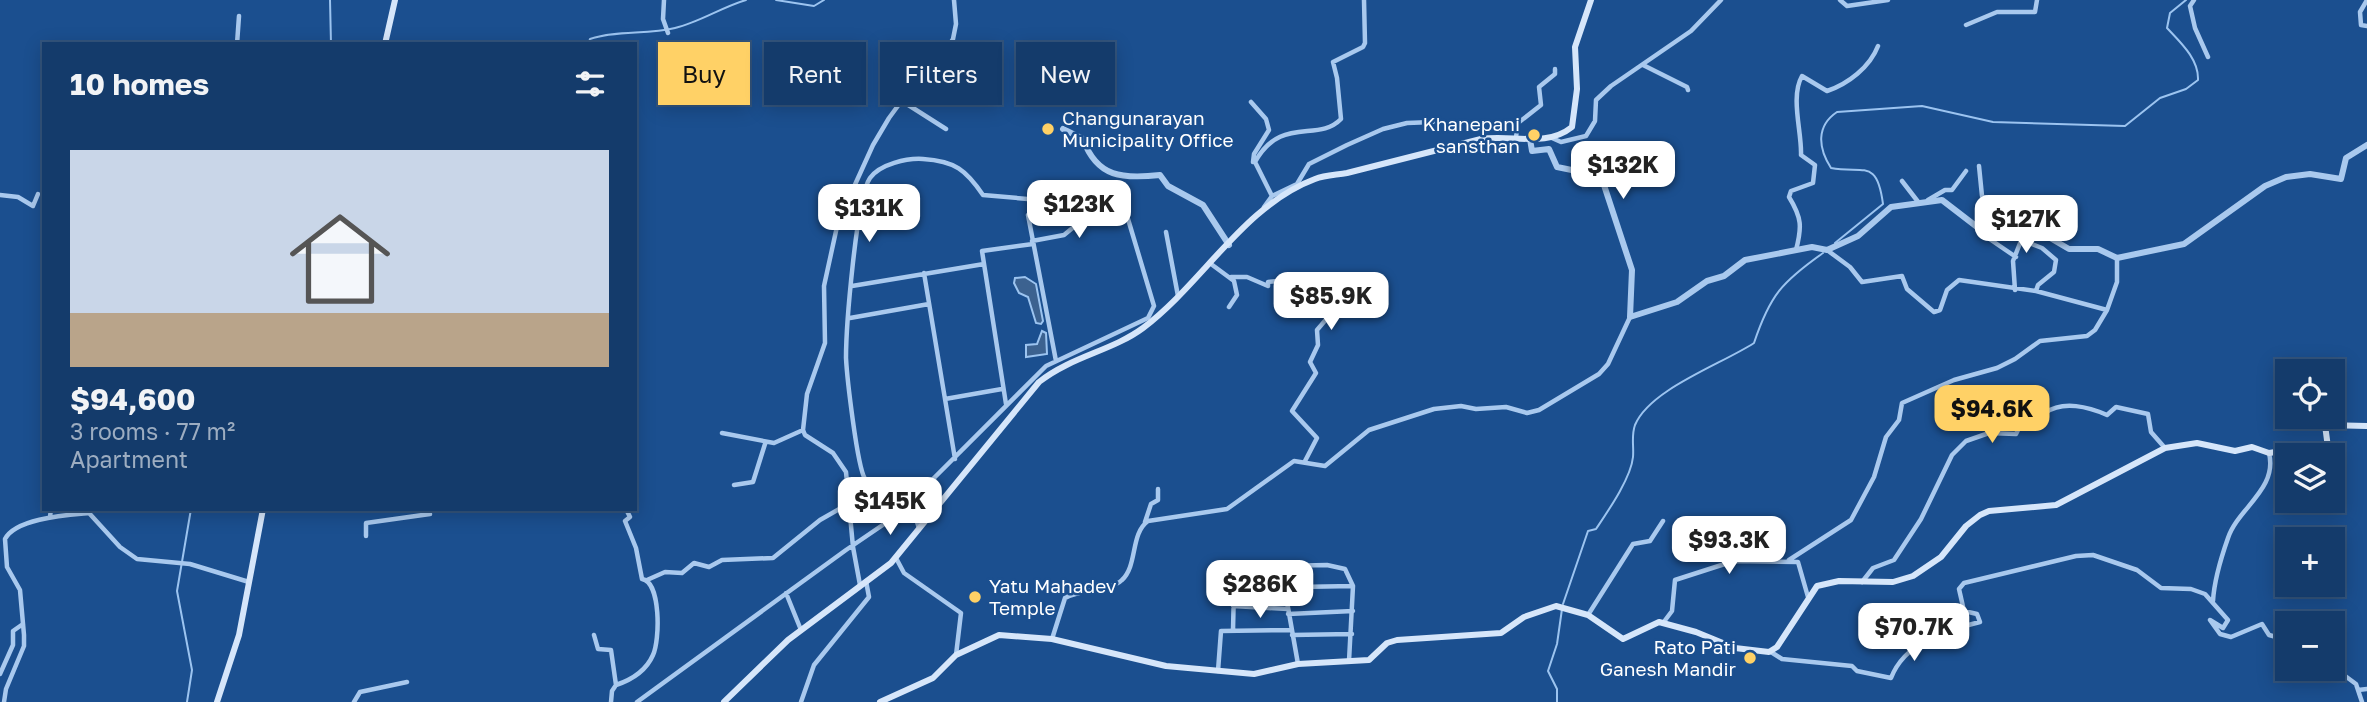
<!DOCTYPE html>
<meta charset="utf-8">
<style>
:root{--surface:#143b6b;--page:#214673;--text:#f1f3f6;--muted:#9dadc1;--line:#33557e;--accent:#ffd166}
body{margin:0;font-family:"Golos Text",sans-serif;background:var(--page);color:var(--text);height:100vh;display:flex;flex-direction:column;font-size:26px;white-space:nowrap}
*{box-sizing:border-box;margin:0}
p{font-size:23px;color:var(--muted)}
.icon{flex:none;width:38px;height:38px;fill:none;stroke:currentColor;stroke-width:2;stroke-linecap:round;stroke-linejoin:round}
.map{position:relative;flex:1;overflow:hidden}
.side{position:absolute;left:42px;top:42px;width:595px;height:469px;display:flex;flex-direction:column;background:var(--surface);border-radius:0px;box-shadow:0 4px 18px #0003,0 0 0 2px var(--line)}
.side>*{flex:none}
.guide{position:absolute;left:658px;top:42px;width:665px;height:63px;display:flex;gap:14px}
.tools{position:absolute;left:2275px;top:359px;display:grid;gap:14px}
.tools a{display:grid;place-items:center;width:70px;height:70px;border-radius:0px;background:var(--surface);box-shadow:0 4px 18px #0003,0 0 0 2px var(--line);font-size:35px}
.price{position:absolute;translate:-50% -60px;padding:0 16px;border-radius:14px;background:#fff;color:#222;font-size:23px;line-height:46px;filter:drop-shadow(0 2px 4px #0008)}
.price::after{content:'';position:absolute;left:50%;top:42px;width:21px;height:16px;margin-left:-10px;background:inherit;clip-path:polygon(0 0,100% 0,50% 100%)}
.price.active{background:var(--accent);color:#111}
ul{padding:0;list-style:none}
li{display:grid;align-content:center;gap:14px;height:371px;padding:0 28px}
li+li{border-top:2px solid var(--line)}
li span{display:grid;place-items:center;height:217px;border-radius:0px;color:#555}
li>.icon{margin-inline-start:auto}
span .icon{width:126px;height:126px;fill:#fffc;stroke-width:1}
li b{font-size:30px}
h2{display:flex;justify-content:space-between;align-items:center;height:84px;padding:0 28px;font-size:30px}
.tag{padding:0 24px;border-radius:0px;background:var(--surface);box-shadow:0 4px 18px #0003,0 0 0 2px var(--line);font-size:24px;line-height:63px}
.tag.active{background:var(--accent);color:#111}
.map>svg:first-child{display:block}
.water{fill:#3c6290;stroke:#9cc4f0;stroke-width:2}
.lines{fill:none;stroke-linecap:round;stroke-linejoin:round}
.stream{stroke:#9cc4f0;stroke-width:2}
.minor{stroke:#a9c9ee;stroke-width:4.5}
.tertiary{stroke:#a9c9ee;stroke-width:6}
.secondary{stroke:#d6e6fa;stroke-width:6}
.poi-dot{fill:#ffd166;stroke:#1b4f8f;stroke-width:2.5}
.labels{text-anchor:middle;stroke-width:5;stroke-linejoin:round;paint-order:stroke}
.poi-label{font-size:19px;fill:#fff;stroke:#1b4f8f;text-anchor:start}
</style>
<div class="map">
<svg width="2367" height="702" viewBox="0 0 2367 702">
<rect width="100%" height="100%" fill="#1b4f8f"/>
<path class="water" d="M 1025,277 L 1036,284 L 1043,321 L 1041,324 L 1036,323 L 1028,297 L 1019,293 L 1014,283 L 1015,278 Z
M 1042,331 L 1046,333 L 1047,354 L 1026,357 L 1026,345 L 1037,344 Z"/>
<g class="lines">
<path class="stream" d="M 330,0 L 331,44
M 776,0 L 814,6 L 824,0
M 588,44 L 590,39 C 617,30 647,35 675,28 C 700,22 722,7 746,0
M 1835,243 L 1883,204 C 1877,158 1864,174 1831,168 C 1818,148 1816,126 1837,112 L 1922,106 L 1993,122 L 2125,126 L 2160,98 L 2186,89 L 2198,80 C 2199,59 2180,42 2167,28 L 2170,13 L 2186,0
M 1563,604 L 1588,531 L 1596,529 C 1608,511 1631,478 1633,457 C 1634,446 1631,436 1635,425 C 1650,389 1722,364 1754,343 C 1770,295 1782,282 1823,253
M 187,702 L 192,670 L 177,591 L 191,509
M 1557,702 L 1557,689 L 1548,671 L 1557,644 L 1562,609"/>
<path class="minor" d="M 664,0 L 663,19 L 668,33
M 1840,0 L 1847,6 L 1888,0
M 2194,0 L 2190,6 L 2195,28 L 2208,57
M 2367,0 L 2360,12 L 2361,25 L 2367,26
M 1966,25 L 1997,12 L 2035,12 L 2037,0
M 237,44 L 239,16
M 1643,65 L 1687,87 L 1688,90
M 902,101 L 946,129
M 1251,102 L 1266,119 L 1269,130 L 1254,154 L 1253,162
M 1516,137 L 1518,123 L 1541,105 L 1539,87 L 1555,74 L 1555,69
M 1552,138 L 1561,142 L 1586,136 L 1595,121 L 1596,100 L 1611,86 L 1691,31 L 1721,0
M 1979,166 L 1982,196 L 1989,198 L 1991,229
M 1902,181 L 1919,203
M 0,195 L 18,197 L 33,206 L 38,194
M 1272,196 L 1297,184 L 1309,164 L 1347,145 L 1383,129 L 1407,123 L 1433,122
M 1928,200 L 1945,190 L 1952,190 L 1966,171
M 1264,207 L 1272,196 L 1255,162 C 1281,115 1318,143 1341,119 L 1337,78 L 1333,62 L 1363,47 L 1365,43 L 1364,0
M 1028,215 L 1056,361
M 2003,229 L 2004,233 L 2042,248 L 2056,260 L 2054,272 L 2038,285 L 2036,291
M 1166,232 L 1178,296
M 1991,240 L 2016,257
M 1796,250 C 1802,227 1802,218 1789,197 L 1791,191 L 1813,183 L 1815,165 L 1801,155 C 1802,132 1790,97 1802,76 L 1827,91 C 1848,84 1870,67 1878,46
M 1827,250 L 1850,267 L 1862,282 L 1902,276 L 1907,289 L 1934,312 L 1940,310 L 1947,290 L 1959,280 L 2036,291 L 2107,310
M 1211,264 L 1234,281 L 1237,295 L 1229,307
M 924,273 L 955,459
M 1231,277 L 1247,277 L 1268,286 L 1268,282 L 1287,280 C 1302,289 1323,298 1329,316 L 1317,330 L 1318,345 L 1310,362 L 1316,373 L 1292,411 L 1317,438 L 1305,461
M 852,286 L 984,264
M 2015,290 L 2013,261 L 2026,228
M 850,318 L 929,304
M 945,399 L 1002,389
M 1006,404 L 982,251 L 1033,244
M 722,433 L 774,443 L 803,430
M 635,467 L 635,482
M 734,485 L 753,482 L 765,444
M 911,501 L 1046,366 L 1148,318 L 1154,306 L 1128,219 L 1092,212 L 1064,235 L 1032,241
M 50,517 L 51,509
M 1145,522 L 1151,504 L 1158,500 L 1158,489
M 919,528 L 909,498 C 897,493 873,491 865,479 C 857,466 847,377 846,358 C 846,329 856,198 870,178 C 880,164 907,158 923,159 C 955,161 966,170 983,195 L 1085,204 L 1092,212
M 366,536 L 366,523 L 430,514
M 896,558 L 904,573 L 961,613 L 956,655
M 1789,560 L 1851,520 L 1874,477 L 1886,437 L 1899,420 L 1902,403 L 1954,380 L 1997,368 L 2015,359 L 2040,341 L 2087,336 L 2095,330 L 2107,310 L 2117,282 L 2117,258
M 1228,567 L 1327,565 L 1345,569 L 1353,586 L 1349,661
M 1281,568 L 1298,664
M 647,580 L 665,572 L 682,573 L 694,563 L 709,567 L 722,560 L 773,558 L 820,520 L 848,504
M 1862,582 L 1873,568 L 1894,560 L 1921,519 L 1952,455 L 1966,441 L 1989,433 L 2016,434 L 2020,426 C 2031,423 2036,419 2045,413 C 2063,400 2089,407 2107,415 L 2116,407 L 2148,414 L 2151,432 L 2165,448
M 860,585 L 853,547 L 846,472 L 833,453 L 805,435 L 803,430 L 807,394 L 825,343 L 824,286 L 838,222 L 873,145 L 889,118 L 911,88 L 940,60 L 953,39 L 956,24 L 954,0
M 786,593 L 801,630
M 2213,601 C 2214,583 2222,555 2228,538 C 2238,508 2278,489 2269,453
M 1233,606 L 1288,609
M 1288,614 L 1353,611
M 1588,615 L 1633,544 L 1650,541 L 1663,521
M 1663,623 L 1672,611 L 1675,580 L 1734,561 L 1798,562 L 1808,597
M 1233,630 L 1234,588 L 1353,586
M 594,635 L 598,649 L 611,650 L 616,685 L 612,691 L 611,702
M 1292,635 L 1352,634
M 1052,639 L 1065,598 C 1080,589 1111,591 1122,580 C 1138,565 1130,534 1148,521 L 1227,509 L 1294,461 L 1325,466 L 1369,430 L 1434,409 L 1461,406 L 1476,409 L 1506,407 L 1527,413 L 1539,410 L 1599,374 L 1608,364 L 1630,317
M 1771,652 L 1782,659 L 1852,666 L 1857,671 L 1891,678 C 1905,642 1944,631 1980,622 L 1977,614 L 1964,611 L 1959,589 L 1964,583 L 2076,556 L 2093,555 L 2137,570 L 2161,588 L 2191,589 L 2205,594 L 2228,620 L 2223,628 L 2210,620 L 2220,634 L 2231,637 L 2262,624 L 2269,635 L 2287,640
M 2333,667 L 2356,684 L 2362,702
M 1218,671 L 1221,631 L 1291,630
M 0,674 L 13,645 L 13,631 L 23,624
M 616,685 C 631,680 646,671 653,655 C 660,640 661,582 642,579 L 636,548 L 625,521 L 630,517 L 626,509
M 2358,690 L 2367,689
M 4,702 L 6,689 L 24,646 L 24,635 L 20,590 L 7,567 L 5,539 C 16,518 68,515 89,513 L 120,547 L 137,559 L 190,564 L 249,582
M 354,702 L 360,692 L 407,682
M 637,702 L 846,550 L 912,505
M 801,702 L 814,665 L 869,597 L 866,581"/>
<path class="tertiary" d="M 1063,129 L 1083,139 C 1097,178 1123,179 1160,175 L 1168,186 L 1203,205 L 1229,245
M 1530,139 L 1532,151 L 1549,149 L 1557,167 L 1601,176 L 1632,270 L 1630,317 L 1677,302 L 1707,281 L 1724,276 L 1745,260 L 1812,247 L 1827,250 L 1858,236 L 1891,207 L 1942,200 L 1981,230 L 2026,228 L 2040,232 L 2069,249 L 2098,249 L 2117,258 L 2184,244 L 2265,186 L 2286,177 L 2310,174 L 2341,179 L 2346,158 L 2367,145"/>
<path class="secondary" d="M 385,44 L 395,0
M 2329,455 L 2325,425 L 2367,426
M 217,702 L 239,635 L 263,509
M 724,702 L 788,640 L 891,563 L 1039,382 C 1072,356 1112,351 1143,328 C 1203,283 1243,206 1315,179 C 1325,175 1336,175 1347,173 L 1481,139 C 1511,134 1546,148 1572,127 L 1577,89 L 1575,47 L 1591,0
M 880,702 L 933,678 L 956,655 L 999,635 L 1052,639 L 1166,666 L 1254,674 L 1298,664 L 1369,660 L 1387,643 L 1397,640 L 1501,633 L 1524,617 L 1556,606 L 1588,615 L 1623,639 L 1659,622 L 1696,632 L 1735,648 L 1769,652 L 1777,647 L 1817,586 L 1839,581 L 1893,582 L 1913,576 L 1941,557 L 1966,526 L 1980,515 L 1989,511 L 2056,505 L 2165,448 L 2197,443 L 2235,451 L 2252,447 L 2269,453 L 2302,448 L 2307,455"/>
</g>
<g class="poi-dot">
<circle cx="1048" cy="129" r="7"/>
<circle cx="1534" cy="135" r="7"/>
<circle cx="975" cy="597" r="7"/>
<circle cx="1750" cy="658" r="7"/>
</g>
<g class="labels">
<g class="poi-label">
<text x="1062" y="125">Changunarayan<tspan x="1062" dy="22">Municipality Office</tspan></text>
<text x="1520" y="131" text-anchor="end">Khanepani<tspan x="1520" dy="22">sansthan</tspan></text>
<text x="989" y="593">Yatu Mahadev<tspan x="989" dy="22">Temple</tspan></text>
<text x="1736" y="654" text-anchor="end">Rato Pati<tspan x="1736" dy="22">Ganesh Mandir</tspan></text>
</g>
</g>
</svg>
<div class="tools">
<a><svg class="icon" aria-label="locate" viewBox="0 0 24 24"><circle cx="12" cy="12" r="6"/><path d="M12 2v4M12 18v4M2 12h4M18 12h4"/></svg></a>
<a><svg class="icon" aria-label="layers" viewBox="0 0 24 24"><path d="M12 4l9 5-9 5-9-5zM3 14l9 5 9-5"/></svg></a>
<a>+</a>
<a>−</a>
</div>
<b class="price" style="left:1623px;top:201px">$132K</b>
<b class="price" style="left:1079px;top:240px">$123K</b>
<b class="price" style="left:869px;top:244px">$131K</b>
<b class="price" style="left:2026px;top:255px">$127K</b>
<b class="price" style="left:1331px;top:332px">$85.9K</b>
<b class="price active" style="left:1992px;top:445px">$94.6K</b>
<b class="price" style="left:890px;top:537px">$145K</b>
<b class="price" style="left:1729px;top:576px">$93.3K</b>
<b class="price" style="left:1260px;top:620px">$286K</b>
<b class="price" style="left:1914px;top:663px">$70.7K</b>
<div class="guide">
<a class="tag active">Buy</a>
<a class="tag">Rent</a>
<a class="tag">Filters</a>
<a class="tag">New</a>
</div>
<section class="side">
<h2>10 homes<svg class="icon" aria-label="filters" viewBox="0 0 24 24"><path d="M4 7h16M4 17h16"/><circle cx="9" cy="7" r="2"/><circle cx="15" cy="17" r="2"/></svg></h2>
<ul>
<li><span style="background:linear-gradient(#c9d6e8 75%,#b9a48a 0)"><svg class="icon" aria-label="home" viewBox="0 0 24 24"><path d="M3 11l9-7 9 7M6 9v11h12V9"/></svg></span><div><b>$94,600</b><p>3 rooms · 77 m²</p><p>Apartment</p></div></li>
</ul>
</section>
</div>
